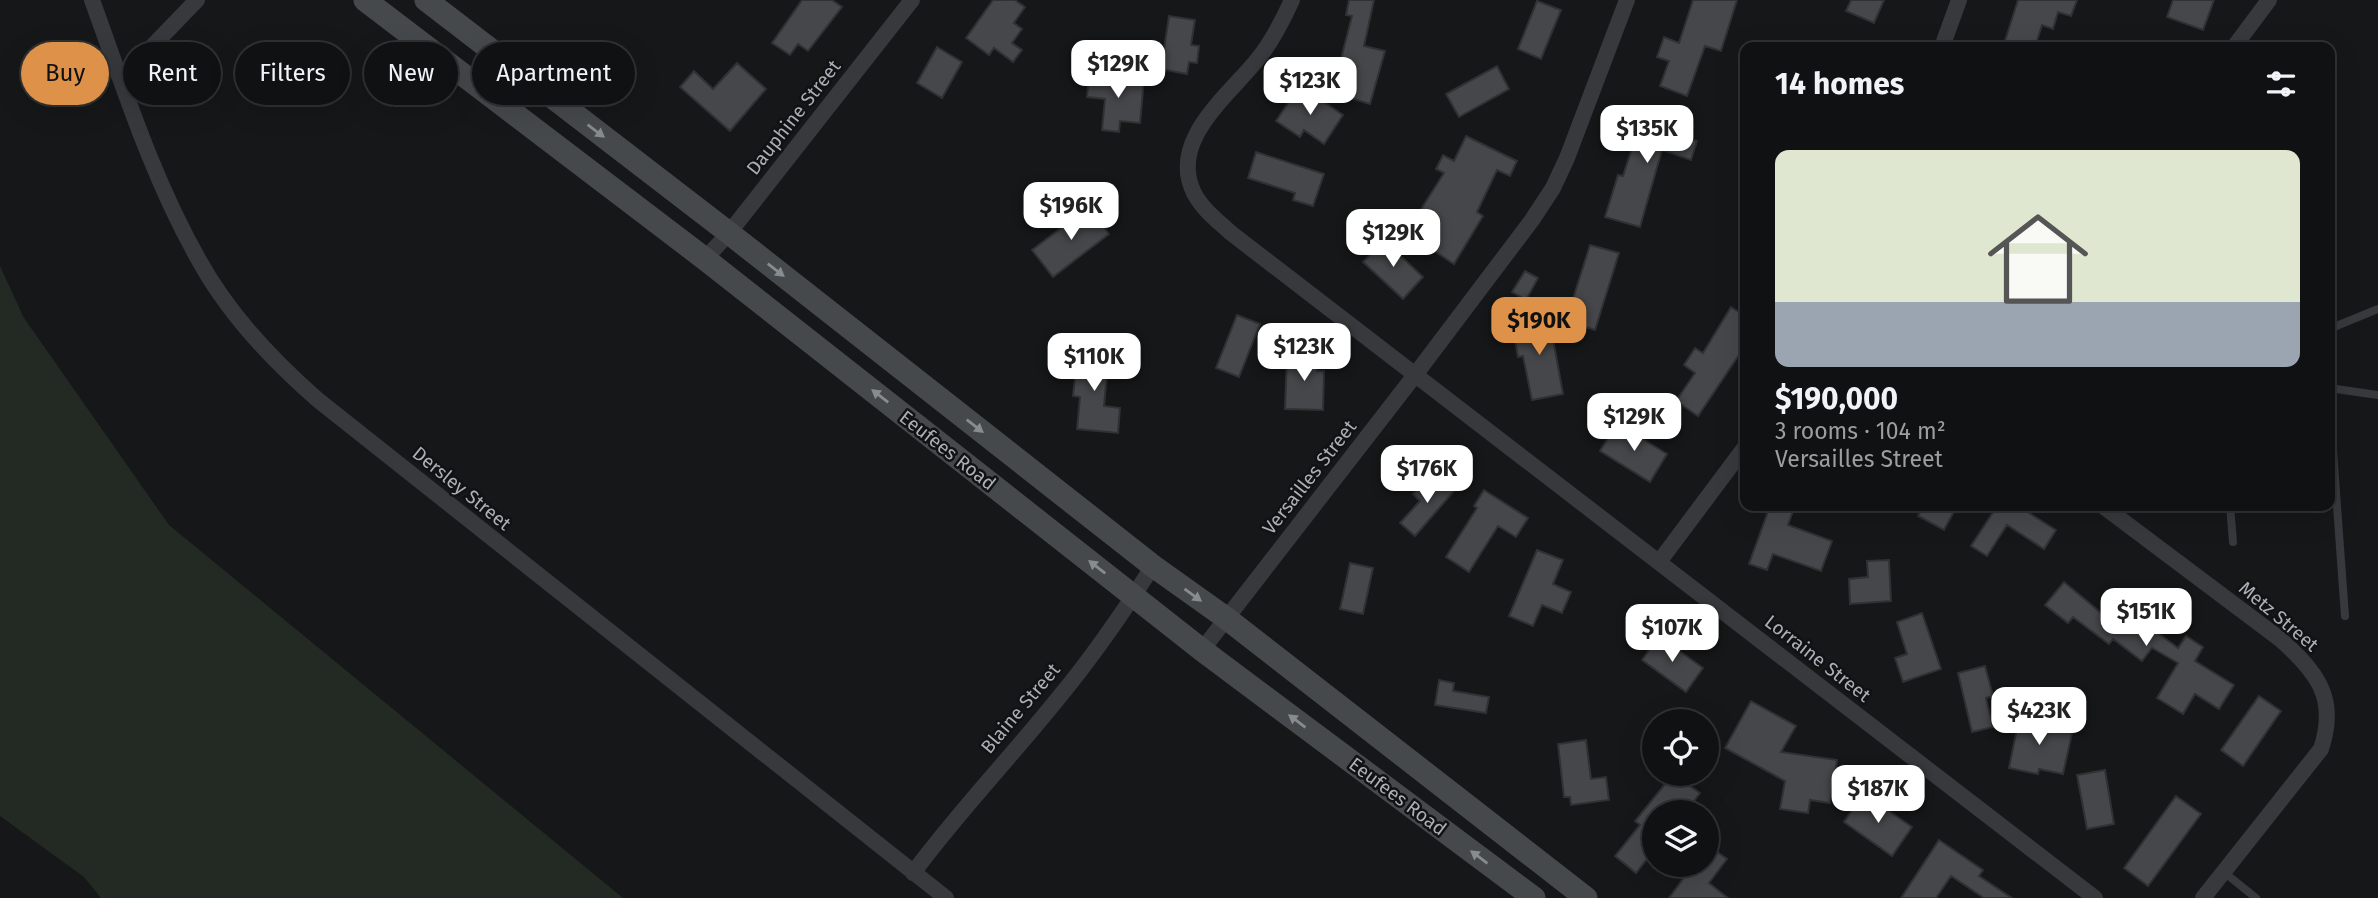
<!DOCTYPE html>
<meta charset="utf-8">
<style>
:root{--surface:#101112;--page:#1e1f20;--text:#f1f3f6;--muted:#9c9d9f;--line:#303132;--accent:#dd9149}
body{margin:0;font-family:"Fira Sans",sans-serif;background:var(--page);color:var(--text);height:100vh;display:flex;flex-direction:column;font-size:26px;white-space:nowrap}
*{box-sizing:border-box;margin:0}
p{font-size:23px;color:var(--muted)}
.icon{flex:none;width:38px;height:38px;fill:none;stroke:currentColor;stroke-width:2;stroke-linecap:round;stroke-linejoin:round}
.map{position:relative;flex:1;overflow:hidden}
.side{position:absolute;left:1740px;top:42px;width:595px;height:469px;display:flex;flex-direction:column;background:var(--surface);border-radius:14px;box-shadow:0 7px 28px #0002,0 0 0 2px var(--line)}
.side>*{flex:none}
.top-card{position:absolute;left:21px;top:42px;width:665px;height:63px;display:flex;gap:14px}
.fabs{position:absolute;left:1642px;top:709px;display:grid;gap:14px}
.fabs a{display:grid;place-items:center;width:77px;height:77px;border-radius:50%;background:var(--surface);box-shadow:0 7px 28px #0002,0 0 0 2px var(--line);font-size:35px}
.price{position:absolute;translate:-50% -60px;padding:0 16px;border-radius:14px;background:#fff;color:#222;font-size:23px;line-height:46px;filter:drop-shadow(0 2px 4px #0008)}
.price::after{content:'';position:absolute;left:50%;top:42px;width:21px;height:16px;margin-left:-10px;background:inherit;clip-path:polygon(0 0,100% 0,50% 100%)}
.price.current{background:var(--accent);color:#111}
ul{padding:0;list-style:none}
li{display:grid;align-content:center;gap:14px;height:371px;padding:0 35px}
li+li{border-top:2px solid var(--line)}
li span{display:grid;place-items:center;height:217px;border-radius:14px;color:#555}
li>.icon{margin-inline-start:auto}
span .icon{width:126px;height:126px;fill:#fffc;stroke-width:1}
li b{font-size:30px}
h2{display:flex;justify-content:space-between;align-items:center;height:84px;padding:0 35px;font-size:30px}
.chip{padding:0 24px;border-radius:32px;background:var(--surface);box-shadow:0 7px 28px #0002,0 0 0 2px var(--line);font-size:24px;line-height:63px}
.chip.current{background:var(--accent);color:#111}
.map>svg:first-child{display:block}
.green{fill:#232a23}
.building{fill:#46474a;stroke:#313134;stroke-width:2}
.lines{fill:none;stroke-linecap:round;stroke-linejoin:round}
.service{stroke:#38393d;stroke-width:8}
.minor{stroke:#38393d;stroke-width:16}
.secondary{stroke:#46494c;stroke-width:23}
.oneway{fill:#878c91}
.labels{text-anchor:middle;stroke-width:5;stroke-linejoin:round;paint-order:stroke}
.street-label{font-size:19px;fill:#aab0b6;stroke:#111213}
</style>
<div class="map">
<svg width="2378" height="898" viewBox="0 0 2378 898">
<rect width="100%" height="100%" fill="#161718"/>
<path class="green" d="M 0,266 L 24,318 L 169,525 L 623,898 L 101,898 L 84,877 L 0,816 Z"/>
<path class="building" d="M 802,0 L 832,0 L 842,7 L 808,51 L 798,44 L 790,55 L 772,43 Z
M 993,0 L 1015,0 L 1025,7 L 1014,23 L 1022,29 L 1012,43 L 1022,50 L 1013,62 L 994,48 L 989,55 L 966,38 Z
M 1349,0 L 1374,0 L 1364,46 L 1385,51 L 1370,104 L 1344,96 L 1352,67 L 1340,63 L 1352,16 L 1346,15 Z
M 1693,0 L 1737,0 L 1721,51 L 1705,46 L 1687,96 L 1660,86 L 1669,61 L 1657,57 L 1664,37 L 1679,43 Z
M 1851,0 L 1884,0 L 1874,23 L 1846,11 Z
M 2018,0 L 2077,0 L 2071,16 L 2058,12 L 2053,29 L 2042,25 L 2035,47 L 2003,47 Z
M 2173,0 L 2214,0 L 2203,30 L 2167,17 Z
M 1537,1 L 1561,10 L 1541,59 L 1518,49 Z
M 1169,16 L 1195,20 L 1191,45 L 1199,46 L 1197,63 L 1189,62 L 1187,74 L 1161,69 Z
M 937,47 L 962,62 L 942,98 L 917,83 Z
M 737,63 L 766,89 L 730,131 L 680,87 L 694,71 L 713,89 Z
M 1497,66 L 1509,89 L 1459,117 L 1446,94 Z
M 1089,75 L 1144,80 L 1140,123 L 1120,121 L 1119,132 L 1102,130 L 1105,99 L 1087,97 Z
M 1307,90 L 1343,115 L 1324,144 L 1304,130 L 1300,137 L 1276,121 L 1292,97 L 1299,102 Z
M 1644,111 L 1693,126 L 1689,138 L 1697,141 L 1691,160 L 1662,150 L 1640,227 L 1605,217 L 1618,175 L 1623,176 Z
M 1466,136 L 1517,161 L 1510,176 L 1497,170 L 1477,212 L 1483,216 L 1454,264 L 1425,245 L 1430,237 L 1411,225 L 1444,173 L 1436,169 L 1443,155 L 1454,161 Z
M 1256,152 L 1324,174 L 1313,206 L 1293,200 L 1295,193 L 1248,178 Z
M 1089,207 L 1109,234 L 1053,277 L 1032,250 Z
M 1384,240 L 1423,277 L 1403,299 L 1363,262 Z
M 1590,245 L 1619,253 L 1595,330 L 1566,321 Z
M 1525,271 L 1538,278 L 1526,300 L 1512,292 Z
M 1731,307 L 1745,316 L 1745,346 L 1698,416 L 1676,401 L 1695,373 L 1684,365 L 1695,348 L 1703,353 Z
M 1237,315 L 1260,324 L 1239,377 L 1216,368 Z
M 1549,317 L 1563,394 L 1532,400 L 1523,356 L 1518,357 L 1512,325 Z
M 1078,349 L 1109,352 L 1104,406 L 1120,408 L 1118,433 L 1077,429 L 1080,397 L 1073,396 Z
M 1287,354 L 1317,354 L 1317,371 L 1324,371 L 1323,410 L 1285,409 Z
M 1617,423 L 1667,454 L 1650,482 L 1600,451 Z
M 1439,478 L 1454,491 L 1415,536 L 1400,523 L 1420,501 L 1413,494 L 1424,481 L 1431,487 Z
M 1484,490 L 1528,518 L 1516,537 L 1498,526 L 1469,572 L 1446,557 L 1477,508 L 1474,506 Z
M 1770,506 L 1779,506 L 1793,511 L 1788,525 L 1832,541 L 1821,571 L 1773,554 L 1767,570 L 1749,564 Z
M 1923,506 L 1957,506 L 1944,530 L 1918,516 Z
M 1997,506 L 2018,506 L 2056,530 L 2044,549 L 2007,525 L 1987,556 L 1971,546 Z
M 1537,550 L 1563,560 L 1553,584 L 1571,592 L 1562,613 L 1542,605 L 1533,626 L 1509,616 Z
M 1889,560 L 1891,601 L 1850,604 L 1849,579 L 1868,577 L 1867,561 Z
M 1350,563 L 1373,568 L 1363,614 L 1340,609 Z
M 2064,582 L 2105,616 L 2116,601 L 2178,648 L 2186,636 L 2203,647 L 2195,661 L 2234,685 L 2219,709 L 2195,694 L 2183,714 L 2157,698 L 2178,663 L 2152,648 L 2142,661 L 2113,639 L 2109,644 L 2073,617 L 2068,623 L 2045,605 Z
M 1922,613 L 1941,669 L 1903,682 L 1895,658 L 1907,654 L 1897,622 Z
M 1659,636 L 1703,668 L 1686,692 L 1642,660 Z
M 1985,666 L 1993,696 L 1986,698 L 1993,727 L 1972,732 L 1958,673 Z
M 1439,680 L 1454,683 L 1453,691 L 1489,697 L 1486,713 L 1435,705 Z
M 2259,696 L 2281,711 L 2243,766 L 2221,750 Z
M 1751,701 L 1796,726 L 1781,752 L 1837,760 L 1830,803 L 1810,800 L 1808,813 L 1780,809 L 1785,781 L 1725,748 Z
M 2020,714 L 2041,718 L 2039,726 L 2072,733 L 2063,774 L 2039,769 L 2038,774 L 2009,768 Z
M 1586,740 L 1591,779 L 1606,777 L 1609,800 L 1571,805 L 1570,797 L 1564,797 L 1558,744 Z
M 2105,770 L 2114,824 L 2087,829 L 2077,775 Z
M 1673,774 L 1700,793 L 1692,804 L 1702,812 L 1654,812 L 1654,850 L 1636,873 L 1615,856 L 1640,825 L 1635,821 Z
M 1863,793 L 1912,827 L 1892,856 L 1844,822 Z
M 2176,796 L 2201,814 L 2148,886 L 2124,868 Z
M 1939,840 L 1983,870 L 1979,876 L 2012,898 L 1984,898 L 1951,876 L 1936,898 L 1901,898 Z
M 1706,844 L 1727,859 L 1709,883 L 1728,898 L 1669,898 L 1694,864 L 1706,864 Z"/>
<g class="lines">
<path class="service" d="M 2329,329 L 2378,309
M 2329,388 L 2378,395
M 2329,396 L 2345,616
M 2230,506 L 2233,542
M 2225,873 L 2256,898"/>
<path class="minor" d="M 92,0 C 124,88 153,180 200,262 C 230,316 272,360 318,400 L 946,898
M 1292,0 C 1282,22 1272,42 1257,60 C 1228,96 1168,141 1194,193 C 1202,209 1218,221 1231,233 L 2095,898
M 1942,47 L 1959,0
M 2234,47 L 2269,0
M 120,75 L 141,58 L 197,0
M 705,259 L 729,233 L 912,0
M 2103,506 L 2280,639 C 2317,672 2338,698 2321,749 L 2203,898
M 1659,562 L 1745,447
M 1202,650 L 1415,375 L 1532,220 L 1553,188 L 1567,158 L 1627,0
M 913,873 C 959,811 1012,756 1060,696 C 1094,655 1124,611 1153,566"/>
<path class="secondary" d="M 365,0 L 705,259 L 1202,650 L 1534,898
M 426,0 L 729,233 L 1153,566 L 1226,618 L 1586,898"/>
</g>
<defs><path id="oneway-solid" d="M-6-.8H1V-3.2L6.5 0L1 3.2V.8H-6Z" transform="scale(1.75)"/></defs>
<g class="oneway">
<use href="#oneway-solid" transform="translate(596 131) rotate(37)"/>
<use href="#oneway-solid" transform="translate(776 270) rotate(38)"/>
<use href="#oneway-solid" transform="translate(880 396) rotate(-142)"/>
<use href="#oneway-solid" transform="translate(975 426) rotate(38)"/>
<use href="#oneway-solid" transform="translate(1097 567) rotate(-142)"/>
<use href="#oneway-solid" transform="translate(1193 595) rotate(36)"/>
<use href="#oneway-solid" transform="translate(1297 721) rotate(-143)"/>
<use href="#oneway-solid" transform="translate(1479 857) rotate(-143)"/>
</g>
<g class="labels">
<g class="street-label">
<text transform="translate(793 117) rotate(-52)" y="7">Dauphine Street</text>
<text transform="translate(948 450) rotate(38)" y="7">Eeufees Road</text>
<text transform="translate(1309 477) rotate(-52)" y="7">Versailles Street</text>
<text transform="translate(462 488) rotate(39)" y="7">Dersley Street</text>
<text transform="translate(2279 616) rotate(40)" y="7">Metz Street</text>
<text transform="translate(1818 658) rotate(38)" y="7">Lorraine Street</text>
<text transform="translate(1020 708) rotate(-50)" y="7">Blaine Street</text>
<text transform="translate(1398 796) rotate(37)" y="7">Eeufees Road</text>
</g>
</g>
</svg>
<div class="fabs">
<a><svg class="icon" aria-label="locate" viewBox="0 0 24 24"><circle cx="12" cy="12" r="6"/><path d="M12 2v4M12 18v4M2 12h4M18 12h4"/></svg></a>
<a><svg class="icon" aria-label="layers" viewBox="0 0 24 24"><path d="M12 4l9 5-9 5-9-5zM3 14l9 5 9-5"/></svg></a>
</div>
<b class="price" style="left:1118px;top:100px">$129K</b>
<b class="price" style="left:1310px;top:117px">$123K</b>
<b class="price" style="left:1647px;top:165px">$135K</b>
<b class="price" style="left:1071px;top:242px">$196K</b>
<b class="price" style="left:1393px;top:269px">$129K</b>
<b class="price current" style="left:1539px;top:357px">$190K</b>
<b class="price" style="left:1304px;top:383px">$123K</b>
<b class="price" style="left:1094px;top:393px">$110K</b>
<b class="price" style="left:1634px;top:453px">$129K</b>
<b class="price" style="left:1427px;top:505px">$176K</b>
<b class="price" style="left:2146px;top:648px">$151K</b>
<b class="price" style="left:1672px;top:664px">$107K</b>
<b class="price" style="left:2039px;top:747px">$423K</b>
<b class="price" style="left:1878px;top:825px">$187K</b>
<div class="top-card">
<a class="chip current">Buy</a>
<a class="chip">Rent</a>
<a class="chip">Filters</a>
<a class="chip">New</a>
<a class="chip">Apartment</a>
</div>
<section class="side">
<h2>14 homes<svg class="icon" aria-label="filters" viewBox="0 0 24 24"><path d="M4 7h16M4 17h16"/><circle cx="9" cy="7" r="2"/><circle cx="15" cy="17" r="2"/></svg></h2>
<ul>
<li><span style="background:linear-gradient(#dfe7d0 70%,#9aa5b1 0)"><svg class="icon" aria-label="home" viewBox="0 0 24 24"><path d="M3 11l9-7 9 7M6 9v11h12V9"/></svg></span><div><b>$190,000</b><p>3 rooms · 104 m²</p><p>Versailles Street</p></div></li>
</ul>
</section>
</div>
